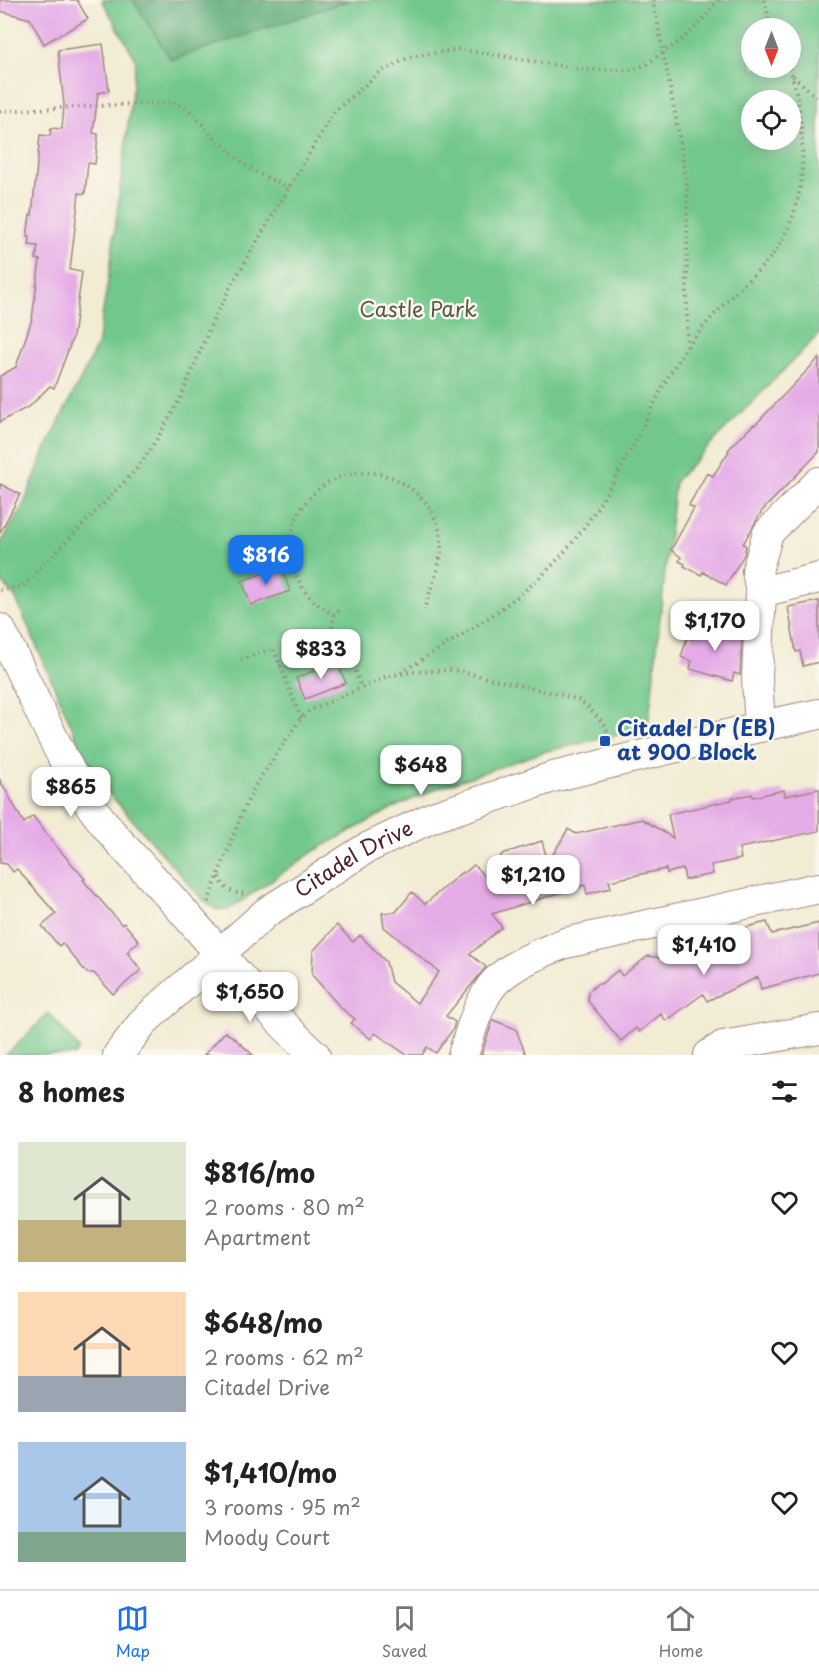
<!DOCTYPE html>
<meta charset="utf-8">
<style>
:root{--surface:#fff;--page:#f2f2f2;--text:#222;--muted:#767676;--line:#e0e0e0;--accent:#1a73e8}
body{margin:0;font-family:"Playpen Sans",sans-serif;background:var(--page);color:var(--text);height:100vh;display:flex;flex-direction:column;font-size:22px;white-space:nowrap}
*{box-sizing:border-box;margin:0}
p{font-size:20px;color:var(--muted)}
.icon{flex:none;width:33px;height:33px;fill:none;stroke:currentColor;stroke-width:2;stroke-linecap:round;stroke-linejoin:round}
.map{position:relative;height:1055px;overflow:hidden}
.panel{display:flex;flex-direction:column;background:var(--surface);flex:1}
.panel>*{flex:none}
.needle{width:39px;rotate:180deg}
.controls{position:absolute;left:741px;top:18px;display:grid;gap:12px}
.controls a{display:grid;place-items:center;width:60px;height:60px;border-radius:50%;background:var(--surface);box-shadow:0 3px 15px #0003;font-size:30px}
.price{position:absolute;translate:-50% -51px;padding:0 14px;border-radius:12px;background:#fff;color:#222;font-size:20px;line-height:39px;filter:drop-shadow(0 2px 3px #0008)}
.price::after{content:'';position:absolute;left:50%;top:36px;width:18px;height:14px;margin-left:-9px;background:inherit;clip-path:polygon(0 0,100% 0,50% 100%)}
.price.current{background:var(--accent);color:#fff}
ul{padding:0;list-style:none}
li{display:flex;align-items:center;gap:18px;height:150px;padding:0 18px}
li span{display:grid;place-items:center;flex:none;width:168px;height:120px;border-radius:0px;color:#555}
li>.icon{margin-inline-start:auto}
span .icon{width:72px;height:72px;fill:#fffc;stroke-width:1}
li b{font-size:26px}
h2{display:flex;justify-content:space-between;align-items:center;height:72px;padding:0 18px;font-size:26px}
.dock{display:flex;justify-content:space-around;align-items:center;height:84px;border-top:2px solid var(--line);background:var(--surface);font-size:16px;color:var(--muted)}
.dock a{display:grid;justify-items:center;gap:3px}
.dock .current{color:var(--accent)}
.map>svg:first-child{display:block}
.green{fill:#72c88c;stroke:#5e745c;stroke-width:1.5;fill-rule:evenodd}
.forest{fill:#5dac78;stroke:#546652;stroke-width:1.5}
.building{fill:#e5abe7}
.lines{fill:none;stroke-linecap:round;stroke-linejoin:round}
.minor-casing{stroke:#9e8680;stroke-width:32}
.path{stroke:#9e8680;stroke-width:4;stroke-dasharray:1.5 4.5;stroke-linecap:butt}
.minor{stroke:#fff;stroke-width:30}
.transit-dot{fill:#1a4fb4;stroke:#fbf7ec;stroke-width:2}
.labels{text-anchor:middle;stroke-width:5;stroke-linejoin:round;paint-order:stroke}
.park-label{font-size:21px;fill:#585a4d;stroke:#fbf7ec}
.transit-label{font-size:21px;font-weight:bold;fill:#164399;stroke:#fbf7ec;text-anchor:start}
.street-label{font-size:21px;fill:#4a1f2b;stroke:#fbf7ec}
</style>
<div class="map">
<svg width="819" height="1055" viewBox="0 0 819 1055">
<rect width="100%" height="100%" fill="#fbf7ec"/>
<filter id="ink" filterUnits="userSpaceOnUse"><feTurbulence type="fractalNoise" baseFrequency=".0167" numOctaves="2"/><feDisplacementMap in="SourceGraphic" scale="12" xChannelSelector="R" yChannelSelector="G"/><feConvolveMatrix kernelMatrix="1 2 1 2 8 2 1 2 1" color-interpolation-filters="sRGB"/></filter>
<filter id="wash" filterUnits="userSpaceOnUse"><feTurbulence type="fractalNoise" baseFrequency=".008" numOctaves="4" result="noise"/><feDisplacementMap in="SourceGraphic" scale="24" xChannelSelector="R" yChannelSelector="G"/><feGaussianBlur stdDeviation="1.35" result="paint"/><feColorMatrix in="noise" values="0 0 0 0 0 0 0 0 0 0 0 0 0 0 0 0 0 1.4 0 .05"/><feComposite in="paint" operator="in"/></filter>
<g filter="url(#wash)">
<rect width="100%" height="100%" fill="#f2ecd4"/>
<path class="green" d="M 102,0 L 819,0 L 819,334 L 675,481 L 648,728 L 543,752 L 435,789 L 393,808 L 316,850 L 228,910 L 215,909 L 202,899 L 108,792 L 82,750 L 16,599 L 0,579 L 0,545 L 24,504 L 45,450 L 97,346 L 110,269 L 136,60 ZM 752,28 L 790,28 L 790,68 L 752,68 ZM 752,100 L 790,100 L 790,140 L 752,140 Z
M 49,1013 L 79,1049 L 75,1055 L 6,1055 Z"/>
<path class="forest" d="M 133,0 L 350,0 L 171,60 Z"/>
<g id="blocks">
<path class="building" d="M 0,0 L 77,0 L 88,19 L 44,44 L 30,19 L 0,11 Z
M 103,44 L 109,91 L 98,93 L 93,133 L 98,134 L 98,137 L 95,164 L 88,163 L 85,194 L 79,193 L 70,270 L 82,272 L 73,337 L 54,388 L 50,386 L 30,406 L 0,422 L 0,376 L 16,367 L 32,319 L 40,260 L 36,259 L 38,246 L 29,245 L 30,237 L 27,237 L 30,215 L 32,215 L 40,135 L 50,136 L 51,128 L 62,129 L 64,105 L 58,50 Z
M 819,358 L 819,452 L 762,511 L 743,544 L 746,546 L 744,555 L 726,585 L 703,572 L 701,575 L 684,566 L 685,564 L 679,561 L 681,557 L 671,550 L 694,508 L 689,505 L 707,473 L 713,476 L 729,451 L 728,450 L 754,424 L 755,425 Z
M 0,484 L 20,494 L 0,533 Z
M 281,567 L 290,591 L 251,605 L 242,581 Z
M 819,601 L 819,662 L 803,666 L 800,651 L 796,652 L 788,607 Z
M 704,624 L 742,635 L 740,675 L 734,673 L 732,681 L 690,669 L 692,661 L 681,657 L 687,638 L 692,639 L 694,632 L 701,634 Z
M 337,662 L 346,683 L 305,699 L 296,678 Z
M 0,780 L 24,823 L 33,816 L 56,846 L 85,879 L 83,880 L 122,925 L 124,923 L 139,941 L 127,952 L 141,970 L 113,994 L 94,973 L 87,973 L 62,943 L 59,946 L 42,926 L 56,914 L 17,869 L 13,872 L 7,864 L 0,863 Z
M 819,789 L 819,831 L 739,848 L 741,859 L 711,865 L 713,874 L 685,880 L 683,869 L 667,873 L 666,869 L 609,881 L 611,888 L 587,894 L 585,885 L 492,914 L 502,927 L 470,954 L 486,967 L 446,1016 L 455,1022 L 453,1029 L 436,1053 L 427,1047 L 422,1055 L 407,1055 L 375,1033 L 371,1039 L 351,1023 L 355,1019 L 341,1008 L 312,975 L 313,951 L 337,925 L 353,942 L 360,935 L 386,962 L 391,982 L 417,1003 L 439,972 L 384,927 L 382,913 L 396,912 L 412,892 L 425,904 L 462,872 L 463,874 L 474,865 L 489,881 L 502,854 L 542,841 L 548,863 L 568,829 L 576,834 L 642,819 L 673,838 L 668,814 L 732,800 L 732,798 L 752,794 L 753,797 L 784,790 L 785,796 Z
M 767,922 L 772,934 L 819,923 L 819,973 L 761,989 L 758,977 L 707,1001 L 703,994 L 666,1021 L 661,1014 L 639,1032 L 636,1028 L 621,1041 L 588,1001 L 588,992 L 597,984 L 601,984 L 618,970 L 622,976 L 648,956 L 660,958 L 668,951 L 676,962 L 705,948 L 707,952 L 741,939 L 747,927 Z
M 493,1020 L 516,1029 L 526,1055 L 481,1055 Z
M 225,1032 L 233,1037 L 253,1055 L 204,1055 Z"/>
</g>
</g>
<g filter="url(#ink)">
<use href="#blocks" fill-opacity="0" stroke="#9e8680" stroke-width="1.5"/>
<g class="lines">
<defs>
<g id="minor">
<path d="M 761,592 L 757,571 L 768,533 L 819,482"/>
<path d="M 0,629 C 26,680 49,734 77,784 C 103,830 145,868 179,907 C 224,957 265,1010 315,1055"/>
<path d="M 760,727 L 757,678 L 761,592 L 819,578"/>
<path id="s1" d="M 118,1055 L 144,1021 L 267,912 L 365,849 L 433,817 L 553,777 L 767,725 L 819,714"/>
<path d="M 463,1055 C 470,1033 479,999 495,982 C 514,963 541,953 565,943 L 819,888"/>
<path d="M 709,1055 L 723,1046 L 819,1029"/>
</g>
</defs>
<use href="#minor" class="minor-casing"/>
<path class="path" d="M 653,0 L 679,134 L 687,190 L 687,347
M 764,0 L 772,28
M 793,76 L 819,99
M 0,111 L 172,102 L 188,109 L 211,134 L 244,164 L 259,174 L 289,187
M 0,590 L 22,587 L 135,471 L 153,446 L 181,397 L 211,325 L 233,282 L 334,112 L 380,72 L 410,57 L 459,49 L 586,70 L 632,70 L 647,64 L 685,37 L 704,18 L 718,0
M 334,615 C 328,611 321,607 315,602 C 306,595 299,583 295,572 C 271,498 358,440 416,493 C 430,504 439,522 441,540 C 443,564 430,588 424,610
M 329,647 L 347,643 L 361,688
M 241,660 L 273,648 L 301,718
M 280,666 L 329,647 L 334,615 L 342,608
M 401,673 C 470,628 532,599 582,530 C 602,502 620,471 636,440 C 650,412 663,383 681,356 C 698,331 719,309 740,288 C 753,275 768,263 777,248 C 798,216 804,180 802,143 C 801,119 798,90 789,68
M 219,877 C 225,891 233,893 248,894
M 208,902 L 242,813 L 255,786 L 301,718 L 309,711 L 388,676 L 413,672 L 453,670 L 562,695 L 578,700 L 587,706 L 604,724 L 611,739"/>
<use href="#minor" class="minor"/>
</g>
</g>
<rect class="transit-dot" x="599" y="735" width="12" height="12" rx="3"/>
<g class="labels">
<g class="park-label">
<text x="418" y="317">Castle Park</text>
</g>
<g class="transit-label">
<text x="617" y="736">Citadel Dr (EB)<tspan x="617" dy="24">at 900 Block</tspan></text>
</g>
<g class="street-label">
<text dy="7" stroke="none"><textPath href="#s1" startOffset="309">Citadel Drive</textPath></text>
</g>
</g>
</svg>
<div class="controls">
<a><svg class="needle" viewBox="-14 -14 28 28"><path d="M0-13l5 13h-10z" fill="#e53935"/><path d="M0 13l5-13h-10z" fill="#767676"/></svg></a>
<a><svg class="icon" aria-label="locate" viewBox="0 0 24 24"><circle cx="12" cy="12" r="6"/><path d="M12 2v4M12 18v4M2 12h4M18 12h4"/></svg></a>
</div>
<b class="price current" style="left:266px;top:586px">$816</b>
<b class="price" style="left:715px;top:652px">$1,170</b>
<b class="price" style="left:321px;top:680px">$833</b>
<b class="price" style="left:421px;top:796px">$648</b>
<b class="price" style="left:71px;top:818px">$865</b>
<b class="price" style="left:533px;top:906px">$1,210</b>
<b class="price" style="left:704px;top:976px">$1,410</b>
<b class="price" style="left:250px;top:1023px">$1,650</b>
</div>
<section class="panel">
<h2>8 homes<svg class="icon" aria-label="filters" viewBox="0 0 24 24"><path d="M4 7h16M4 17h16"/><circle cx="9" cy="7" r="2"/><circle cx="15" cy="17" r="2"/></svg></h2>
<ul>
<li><span style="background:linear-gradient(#dfe7d0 65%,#c2b280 0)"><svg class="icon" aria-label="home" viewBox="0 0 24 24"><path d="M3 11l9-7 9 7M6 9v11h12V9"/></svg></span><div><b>$816/mo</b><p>2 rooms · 80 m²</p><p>Apartment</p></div><svg class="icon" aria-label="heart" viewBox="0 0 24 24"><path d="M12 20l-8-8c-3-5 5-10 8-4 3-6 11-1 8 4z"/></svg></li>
<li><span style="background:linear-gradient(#ffd9b3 70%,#9aa5b1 0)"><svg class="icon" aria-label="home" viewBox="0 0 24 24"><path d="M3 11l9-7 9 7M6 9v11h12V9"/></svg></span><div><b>$648/mo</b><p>2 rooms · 62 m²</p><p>Citadel Drive</p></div><svg class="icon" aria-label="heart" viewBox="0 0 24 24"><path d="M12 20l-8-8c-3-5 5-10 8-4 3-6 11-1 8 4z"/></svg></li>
<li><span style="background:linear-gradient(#a9c7e8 75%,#7fa58c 0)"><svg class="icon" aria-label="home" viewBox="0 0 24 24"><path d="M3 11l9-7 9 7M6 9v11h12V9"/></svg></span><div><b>$1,410/mo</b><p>3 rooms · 95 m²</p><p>Moody Court</p></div><svg class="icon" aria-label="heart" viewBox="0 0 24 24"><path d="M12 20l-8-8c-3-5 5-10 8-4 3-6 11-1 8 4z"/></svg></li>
</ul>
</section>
<nav class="dock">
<a class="current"><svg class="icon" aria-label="map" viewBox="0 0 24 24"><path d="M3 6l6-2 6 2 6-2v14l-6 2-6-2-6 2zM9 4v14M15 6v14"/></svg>Map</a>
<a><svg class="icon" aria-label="saved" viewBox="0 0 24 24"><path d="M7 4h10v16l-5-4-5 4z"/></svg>Saved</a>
<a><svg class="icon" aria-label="home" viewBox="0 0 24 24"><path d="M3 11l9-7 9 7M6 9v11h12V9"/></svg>Home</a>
</nav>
